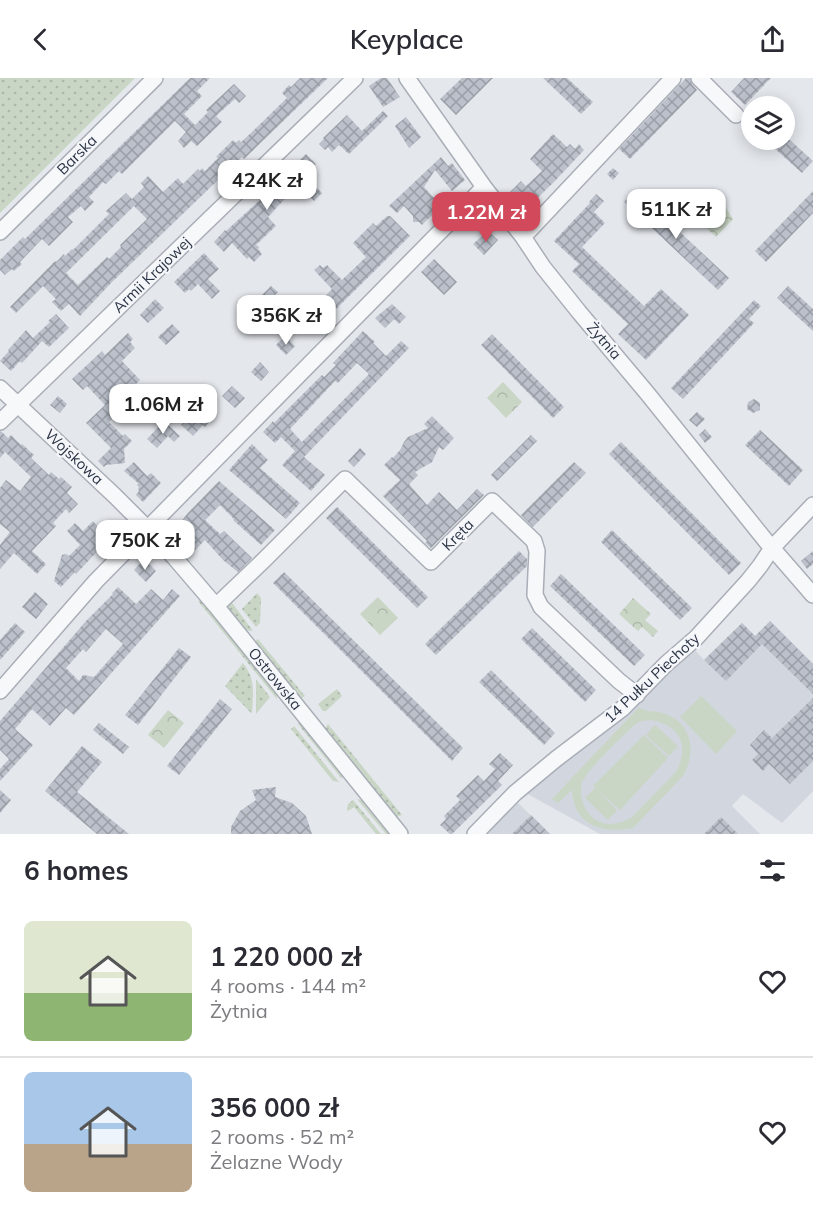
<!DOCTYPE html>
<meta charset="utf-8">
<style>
:root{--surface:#fff;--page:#f2f2f3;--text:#2b2b33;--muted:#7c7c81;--line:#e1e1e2;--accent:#d1495b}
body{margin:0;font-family:Mulish,sans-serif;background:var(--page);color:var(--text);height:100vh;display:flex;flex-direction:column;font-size:22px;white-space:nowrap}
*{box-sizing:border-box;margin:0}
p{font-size:20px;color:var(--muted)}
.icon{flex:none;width:33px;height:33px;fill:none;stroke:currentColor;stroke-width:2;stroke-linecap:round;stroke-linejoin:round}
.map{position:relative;height:756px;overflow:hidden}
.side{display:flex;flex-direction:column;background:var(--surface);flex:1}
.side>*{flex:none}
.tools{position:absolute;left:741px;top:18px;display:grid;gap:12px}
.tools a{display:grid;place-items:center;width:54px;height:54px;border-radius:50%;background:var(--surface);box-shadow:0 3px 15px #0003;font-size:30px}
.price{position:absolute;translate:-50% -51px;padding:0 14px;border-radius:12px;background:#fff;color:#222;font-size:20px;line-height:39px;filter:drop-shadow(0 2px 3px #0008)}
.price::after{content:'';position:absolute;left:50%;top:36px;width:18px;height:14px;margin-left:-9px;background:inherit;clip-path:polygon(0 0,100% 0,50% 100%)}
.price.on{background:var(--accent);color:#fff}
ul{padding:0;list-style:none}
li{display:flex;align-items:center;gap:18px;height:150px;padding:0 24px}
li+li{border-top:2px solid var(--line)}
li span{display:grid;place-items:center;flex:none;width:168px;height:120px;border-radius:9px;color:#555}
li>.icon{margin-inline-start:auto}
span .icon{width:72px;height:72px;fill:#fffc;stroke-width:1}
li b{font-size:26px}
h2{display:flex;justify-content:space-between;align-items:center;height:72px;padding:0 24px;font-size:26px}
header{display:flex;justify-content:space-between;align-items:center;height:78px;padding:0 24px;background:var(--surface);font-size:27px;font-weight:600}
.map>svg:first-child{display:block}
.built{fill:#d2d6de}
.grass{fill:url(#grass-dots)}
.park{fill:url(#park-crowns)}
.garden{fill:#c9d6c5;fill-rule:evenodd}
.building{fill:url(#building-cross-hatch);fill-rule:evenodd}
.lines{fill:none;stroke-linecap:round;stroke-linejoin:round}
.minor-casing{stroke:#a9aeb7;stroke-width:18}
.minor{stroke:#f7f8fa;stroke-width:15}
.labels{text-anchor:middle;stroke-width:4.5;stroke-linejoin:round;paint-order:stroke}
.street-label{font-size:15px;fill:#2b3445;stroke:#f4f6f9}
</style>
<header><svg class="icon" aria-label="back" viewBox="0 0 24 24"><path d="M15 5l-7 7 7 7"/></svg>Keyplace<svg class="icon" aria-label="share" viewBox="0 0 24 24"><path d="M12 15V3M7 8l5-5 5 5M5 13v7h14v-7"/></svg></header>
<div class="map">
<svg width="813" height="756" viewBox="0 0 813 756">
<defs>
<pattern id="grass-dots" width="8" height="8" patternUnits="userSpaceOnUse" patternTransform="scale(1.5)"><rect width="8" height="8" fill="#c9d6c5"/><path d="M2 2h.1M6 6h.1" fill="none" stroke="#adb8ab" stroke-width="1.8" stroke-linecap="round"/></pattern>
<pattern id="park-crowns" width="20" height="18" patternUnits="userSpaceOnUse" patternTransform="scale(1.5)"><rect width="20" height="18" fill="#c9d6c5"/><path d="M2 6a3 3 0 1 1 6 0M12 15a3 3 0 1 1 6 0" fill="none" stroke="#adb8ab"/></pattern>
<pattern id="building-cross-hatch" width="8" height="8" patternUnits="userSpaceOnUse" patternTransform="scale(1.5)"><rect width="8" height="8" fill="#bbc0ca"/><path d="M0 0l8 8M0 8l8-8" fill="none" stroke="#989da6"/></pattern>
</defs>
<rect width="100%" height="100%" fill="#e4e7ec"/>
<path class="built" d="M 742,545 L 755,558 L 813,586 L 813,713 L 782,745 L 743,716 L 732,728 L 760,756 L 600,756 L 524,714 L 651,613 L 694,571 L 704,582 Z
M 517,724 L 550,756 L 485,756 Z"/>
<path class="grass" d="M 0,0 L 135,0 L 0,135 Z
M 257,515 L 261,520 L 260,545 L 256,549 L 242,531 Z
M 203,522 L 276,611 L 277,621 L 198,523 Z
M 230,522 L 253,553 L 244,552 C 236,543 224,534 230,522 Z
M 258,561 L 305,618 L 302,620 L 298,619 L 254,564 Z
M 243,585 C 256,602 253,614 252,635 L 251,635 L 225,608 Z
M 256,601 L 270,619 L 256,636 Z
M 337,611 L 342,618 L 326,633 L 323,633 L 318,626 Z
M 300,643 L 343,695 L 342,701 L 298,646 Z
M 328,646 L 402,737 L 396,739 L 393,738 L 326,655 L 325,651 Z
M 294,648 L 339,704 L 333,703 L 291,651 Z
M 357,721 L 362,722 L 391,756 L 386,756 Z
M 353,722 L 381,756 L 376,756 L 354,729 L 348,733 L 347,731 L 348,726 Z"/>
<path class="park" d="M 722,124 L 733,141 L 716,159 L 680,125 Z
M 503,304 L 522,324 L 506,340 L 487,320 Z
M 378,519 L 398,540 L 380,557 L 360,536 Z
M 633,520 L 651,536 L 645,542 L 658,553 L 653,559 L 642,549 L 638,553 L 619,536 Z
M 168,632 L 184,645 L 164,670 L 148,657 Z"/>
<path class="garden" d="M 701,618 L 737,653 L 716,676 L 680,639 Z
M 639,629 C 646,635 653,632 662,635 C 692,643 697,674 683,698 L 633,750 C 601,756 574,747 572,712 L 558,725 L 552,721 ZM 650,642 C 680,646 690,668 676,694 L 632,739 C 610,754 584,744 581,716 C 581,715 581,709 581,707 C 584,694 622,659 633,648 L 641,643 Z
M 655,647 L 678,668 L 669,678 L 646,657 Z
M 644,657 L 668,680 L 620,732 L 593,708 Z
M 595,710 L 617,732 L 608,742 L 585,720 Z"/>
<path class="building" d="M 190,0 L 210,0 L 197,13 L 202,18 L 184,36 L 195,47 L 208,34 L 206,32 L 234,6 L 246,18 L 239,25 L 235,21 L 216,38 L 222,44 L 197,68 L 191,63 L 184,70 L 178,63 L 186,54 L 175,43 L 122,96 L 119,93 L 106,106 L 103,104 L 89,119 L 94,124 L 85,133 L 81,128 L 68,139 L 73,144 L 49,168 L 42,161 L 20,184 L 22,186 L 14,193 L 12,191 L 5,197 L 0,192 L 0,182 L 23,159 L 25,161 Z
M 300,0 L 328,0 L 244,81 L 242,79 L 112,204 L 80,238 L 69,226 L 61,233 L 52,224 L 56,221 L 43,208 L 16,235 L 10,229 L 55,183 L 56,184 L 64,176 L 65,178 L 72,171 L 73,172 L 109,136 L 106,133 L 126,115 L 132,121 L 144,109 L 141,105 L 148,98 L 163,114 L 178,100 L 183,106 L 198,91 L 200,93 L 202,90 L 205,93 L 218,80 L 216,79 L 233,62 L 236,65 L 239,62 L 241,64 L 251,55 L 287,20 L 282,15 L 289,7 L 291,9 ZM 134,128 L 147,141 L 120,167 L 121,169 L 109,181 L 107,179 L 78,207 L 66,195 Z
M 381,0 L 387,0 L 400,19 L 383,29 L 369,8 Z
M 462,0 L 493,0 L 456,37 L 440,21 Z
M 543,0 L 567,0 L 593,24 L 581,36 Z
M 686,0 L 690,0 L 692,6 L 697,12 L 630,81 L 619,71 Z
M 744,0 L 771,0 L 745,27 L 731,14 Z
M 383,33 L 388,38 L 349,76 L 339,67 L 332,74 L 328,69 L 325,72 L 319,66 L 324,61 L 323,60 L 347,37 L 362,53 Z
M 406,39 L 421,59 L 409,70 L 395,48 Z
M 553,56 L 567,69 L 570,66 L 575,71 L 579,66 L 584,72 L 555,103 L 522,135 L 508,116 L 521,103 L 526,108 L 542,93 L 530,81 Z
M 765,62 L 790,62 L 813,83 L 802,95 Z
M 306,76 L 316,86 L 305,97 L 322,115 L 314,123 L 299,107 L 278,128 L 268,139 L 276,148 L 256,167 L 259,169 L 258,171 L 262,176 L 254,184 L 249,179 L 247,181 L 232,165 L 224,174 L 214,164 L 225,152 L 226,153 L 262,120 L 261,119 Z
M 441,79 L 448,88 L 452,85 L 465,102 L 452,113 L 435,92 L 424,109 L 435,121 L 437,120 L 443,126 L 422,147 L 419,144 L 413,144 L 413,138 L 404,128 L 397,135 L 389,128 Z
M 613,90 L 619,95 L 613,102 L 607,96 Z
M 635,112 L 729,200 L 718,212 L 624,124 Z
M 813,113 L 813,135 L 766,184 L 755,173 Z
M 596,116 L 604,123 L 594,134 L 605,145 L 582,169 L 644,228 L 661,211 L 689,237 L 646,282 L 618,256 L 628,246 L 572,193 L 579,186 L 554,163 L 590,125 L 589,124 Z
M 387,138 L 390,138 L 410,158 L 330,237 L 327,234 L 308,253 L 297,241 L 310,229 L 312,231 L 332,211 L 314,192 L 320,187 L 323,190 L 327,187 L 342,202 L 366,179 L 353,165 L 373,145 L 376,148 Z
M 488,153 L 498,162 L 484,177 L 473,166 Z
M 204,175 L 219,191 L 208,201 L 220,213 L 212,221 L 198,206 L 191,213 L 189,211 L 185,215 L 174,204 Z
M 434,181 L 457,204 L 444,217 L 421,194 Z
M 271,208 L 278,214 L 269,223 L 292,245 L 283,254 L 256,231 L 265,221 L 261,218 Z
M 788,208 L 813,231 L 813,253 L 777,220 Z
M 155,221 L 164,230 L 148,245 L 140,237 Z
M 754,222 L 761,228 L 749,241 L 754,245 L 683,321 L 671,310 Z
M 392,226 L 406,239 L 399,246 L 394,241 L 385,250 L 375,240 Z
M 56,236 L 69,250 L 49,269 L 42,263 L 22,285 L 20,283 L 11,293 L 0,283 L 9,273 L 8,272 L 26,252 L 33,260 L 50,244 L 48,243 Z
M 172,246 L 180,254 L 166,267 L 158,259 Z
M 363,253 L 375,264 L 373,265 L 386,278 L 401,263 L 409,270 L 304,379 L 325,397 L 311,413 L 282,387 L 295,373 L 281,359 L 275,365 L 263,354 L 273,343 L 274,345 L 322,297 L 324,299 L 336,287 L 333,285 ZM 357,285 L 369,296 L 302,364 L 290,351 L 335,303 L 338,305 Z
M 128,255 L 133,261 L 130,264 L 135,270 L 122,283 L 140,302 L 120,322 L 126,328 L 109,344 L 123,358 L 125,356 L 132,363 L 124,371 L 125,385 L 106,387 L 104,389 L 98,383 L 111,370 L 86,345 L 105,327 L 87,308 L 83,312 L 72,301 L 102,273 L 105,277 Z
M 492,256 L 564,329 L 553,340 L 481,267 Z
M 285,258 L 295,268 L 286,277 L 276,267 Z
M 260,284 L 269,294 L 261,303 L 251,294 Z
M 232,308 L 245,320 L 235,330 L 222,318 Z
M 58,318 L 67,326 L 60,335 L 50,327 Z
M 162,318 L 170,326 L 161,336 L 153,328 Z
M 754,321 L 760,325 L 760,332 L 753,335 L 747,331 L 748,324 Z
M 196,326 L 212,341 L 205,349 L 203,347 L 193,358 L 181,347 L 191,336 L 189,334 Z
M 697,334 L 705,341 L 697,349 L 689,342 Z
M 432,338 L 454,360 L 443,372 L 439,369 L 432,384 L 415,394 L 418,397 L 409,406 L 427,427 L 439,414 L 457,432 L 477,411 L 484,417 L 431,470 L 425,465 L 427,463 L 383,418 L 400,402 L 384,387 L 392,379 L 393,380 L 400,372 L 404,364 L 408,359 L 428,350 L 424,346 Z
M 164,343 L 180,358 L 174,364 L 168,358 L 157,370 L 147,361 Z
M 705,351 L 712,359 L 705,365 L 699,357 Z
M 760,352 L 803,392 L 789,408 L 745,367 Z
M 0,353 L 2,354 L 8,360 L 11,357 L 21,367 L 22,366 L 34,377 L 31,380 L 49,397 L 51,394 L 59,401 L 61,399 L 72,409 L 67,415 L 78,426 L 69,435 L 66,431 L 53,445 L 56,448 L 32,473 L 46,486 L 37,496 L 14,475 L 0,491 L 0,467 L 10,454 L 0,446 L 0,410 L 6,402 L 20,413 L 31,399 L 5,374 L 0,380 Z
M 531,357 L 537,363 L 497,403 L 491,397 Z
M 621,364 L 741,485 L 729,497 L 609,376 Z
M 252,366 L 268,382 L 260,390 L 300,425 L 286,441 L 229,392 Z
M 360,370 L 366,376 L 354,389 L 348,383 Z
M 134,384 L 147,398 L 151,395 L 161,405 L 143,424 L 136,417 L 139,413 L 138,411 L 139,409 L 137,407 L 138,405 L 124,393 Z
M 574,384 L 586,395 L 533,449 L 521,437 Z
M 219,403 L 275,452 L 261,467 L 233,442 L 234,441 L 220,427 L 205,442 L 220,456 L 224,453 L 252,480 L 238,494 L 223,482 L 205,462 L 195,472 L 181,459 L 178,448 L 187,436 Z
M 337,429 L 428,519 L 417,530 L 326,440 Z
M 93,443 L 109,461 L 76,496 L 75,494 L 61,509 L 54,503 L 62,477 L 66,476 L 69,478 L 80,467 L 67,453 L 75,445 L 83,453 Z
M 612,452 L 692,530 L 680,542 L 601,464 Z
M 519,473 L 527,481 L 527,488 L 436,577 L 425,566 Z
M 813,473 L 813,486 L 807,491 L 801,483 Z
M 144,481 L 156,493 L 146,504 L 134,492 Z
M 284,494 L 463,670 L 452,683 L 273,505 Z
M 561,496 L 645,577 L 634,588 L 550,508 Z
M 118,509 L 136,526 L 151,511 L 163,522 L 172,511 L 180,518 L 74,637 L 66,630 L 50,648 L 32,631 L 15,651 L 33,667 L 0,703 L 0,691 L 9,681 L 0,672 L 0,643 L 86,543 L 113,516 L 112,515 ZM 106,551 L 123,566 L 94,599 L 83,597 L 79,603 L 66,590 L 83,571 L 86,574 Z
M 35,514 L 48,526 L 36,541 L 22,529 Z
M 770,543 L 813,586 L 813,616 L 762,566 L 726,603 L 704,582 L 742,545 L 755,558 Z
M 15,545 L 25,554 L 0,582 L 0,562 Z
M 532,550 L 596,612 L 585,624 L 521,561 Z
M 179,570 L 191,579 L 138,647 L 125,637 Z
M 491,592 L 555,655 L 544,667 L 479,604 Z
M 813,620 L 813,683 L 790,706 L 769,686 L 763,693 L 752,682 L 758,676 L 750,667 L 764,652 L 772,660 Z
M 220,621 L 232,631 L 179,697 L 167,688 Z
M 99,645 L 129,669 L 123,676 L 93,652 Z
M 82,668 L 102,684 L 77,714 L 129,756 L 97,756 L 45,713 Z
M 500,675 L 513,687 L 498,703 L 502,707 L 452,756 L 450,756 L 440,747 L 446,741 L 444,738 L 460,722 L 456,718 L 478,697 L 484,703 L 495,691 L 489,686 Z
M 276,709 L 275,719 L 292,725 L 306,738 L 312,756 L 231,756 L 231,749 L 240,733 L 256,722 L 252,712 Z
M 0,712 L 11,722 L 0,735 Z
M 531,737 L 550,756 L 512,756 Z
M 721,739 L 738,756 L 704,756 Z"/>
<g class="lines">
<defs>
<path id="minor" d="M 407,0 L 484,109 L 523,159 L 543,189 L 579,234 L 647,315 L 766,463 L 813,517
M 699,0 L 736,37
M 0,154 L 155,0
M 523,159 L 673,0
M 0,310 L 115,418 L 147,450 L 174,479 L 216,528 L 400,756
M 0,344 L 355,0
M 216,528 L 265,481 L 345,401 L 431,484 L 492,423 L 534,463 L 537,473 L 535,517 L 541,529 L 619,603 L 637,617
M 0,613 L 96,503 L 484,109
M 475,756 L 515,715 L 556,681 L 623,630 L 666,586 L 696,560 L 748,503 L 760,488 L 772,470 L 813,427"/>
</defs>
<use href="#minor" class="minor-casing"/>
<use href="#minor" class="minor"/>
</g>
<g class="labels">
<g class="street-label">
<text transform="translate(77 77) rotate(-45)" y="5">Barska</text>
<text transform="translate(152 197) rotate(-44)" y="5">Armii Krajowej</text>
<text transform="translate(604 263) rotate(49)" y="5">Żytnia</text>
<text transform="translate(74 379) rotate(43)" y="5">Wojskowa</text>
<text transform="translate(458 457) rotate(-45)" y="5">Kręta</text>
<text transform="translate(652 600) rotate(-43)" y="5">14 Pułku Piechoty</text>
<text transform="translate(275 601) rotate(51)" y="5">Ostrowska</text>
</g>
</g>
</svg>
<div class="tools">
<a><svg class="icon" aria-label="layers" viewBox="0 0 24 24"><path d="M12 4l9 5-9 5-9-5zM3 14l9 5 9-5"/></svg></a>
</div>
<b class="price" style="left:267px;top:133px">424K zł</b>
<b class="price" style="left:676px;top:162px">511K zł</b>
<b class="price on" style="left:486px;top:165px">1.22M zł</b>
<b class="price" style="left:286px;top:268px">356K zł</b>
<b class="price" style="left:163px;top:357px">1.06M zł</b>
<b class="price" style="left:145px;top:493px">750K zł</b>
</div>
<section class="side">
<h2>6 homes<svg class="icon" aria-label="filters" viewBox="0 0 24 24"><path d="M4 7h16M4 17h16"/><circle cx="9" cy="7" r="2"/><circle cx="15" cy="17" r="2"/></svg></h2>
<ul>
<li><span style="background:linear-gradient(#dfe7d0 60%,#8fb573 0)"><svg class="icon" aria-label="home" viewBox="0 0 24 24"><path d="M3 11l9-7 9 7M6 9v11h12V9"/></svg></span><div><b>1 220 000 zł</b><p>4 rooms · 144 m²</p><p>Żytnia</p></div><svg class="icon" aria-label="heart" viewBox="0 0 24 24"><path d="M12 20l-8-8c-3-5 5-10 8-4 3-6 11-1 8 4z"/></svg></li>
<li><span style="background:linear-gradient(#a9c7e8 60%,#b9a48a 0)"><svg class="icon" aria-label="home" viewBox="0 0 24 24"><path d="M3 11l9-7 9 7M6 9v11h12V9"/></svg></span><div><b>356 000 zł</b><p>2 rooms · 52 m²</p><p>Żelazne Wody</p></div><svg class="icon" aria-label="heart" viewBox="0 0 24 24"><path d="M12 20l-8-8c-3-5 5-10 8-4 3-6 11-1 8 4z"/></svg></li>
</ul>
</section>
